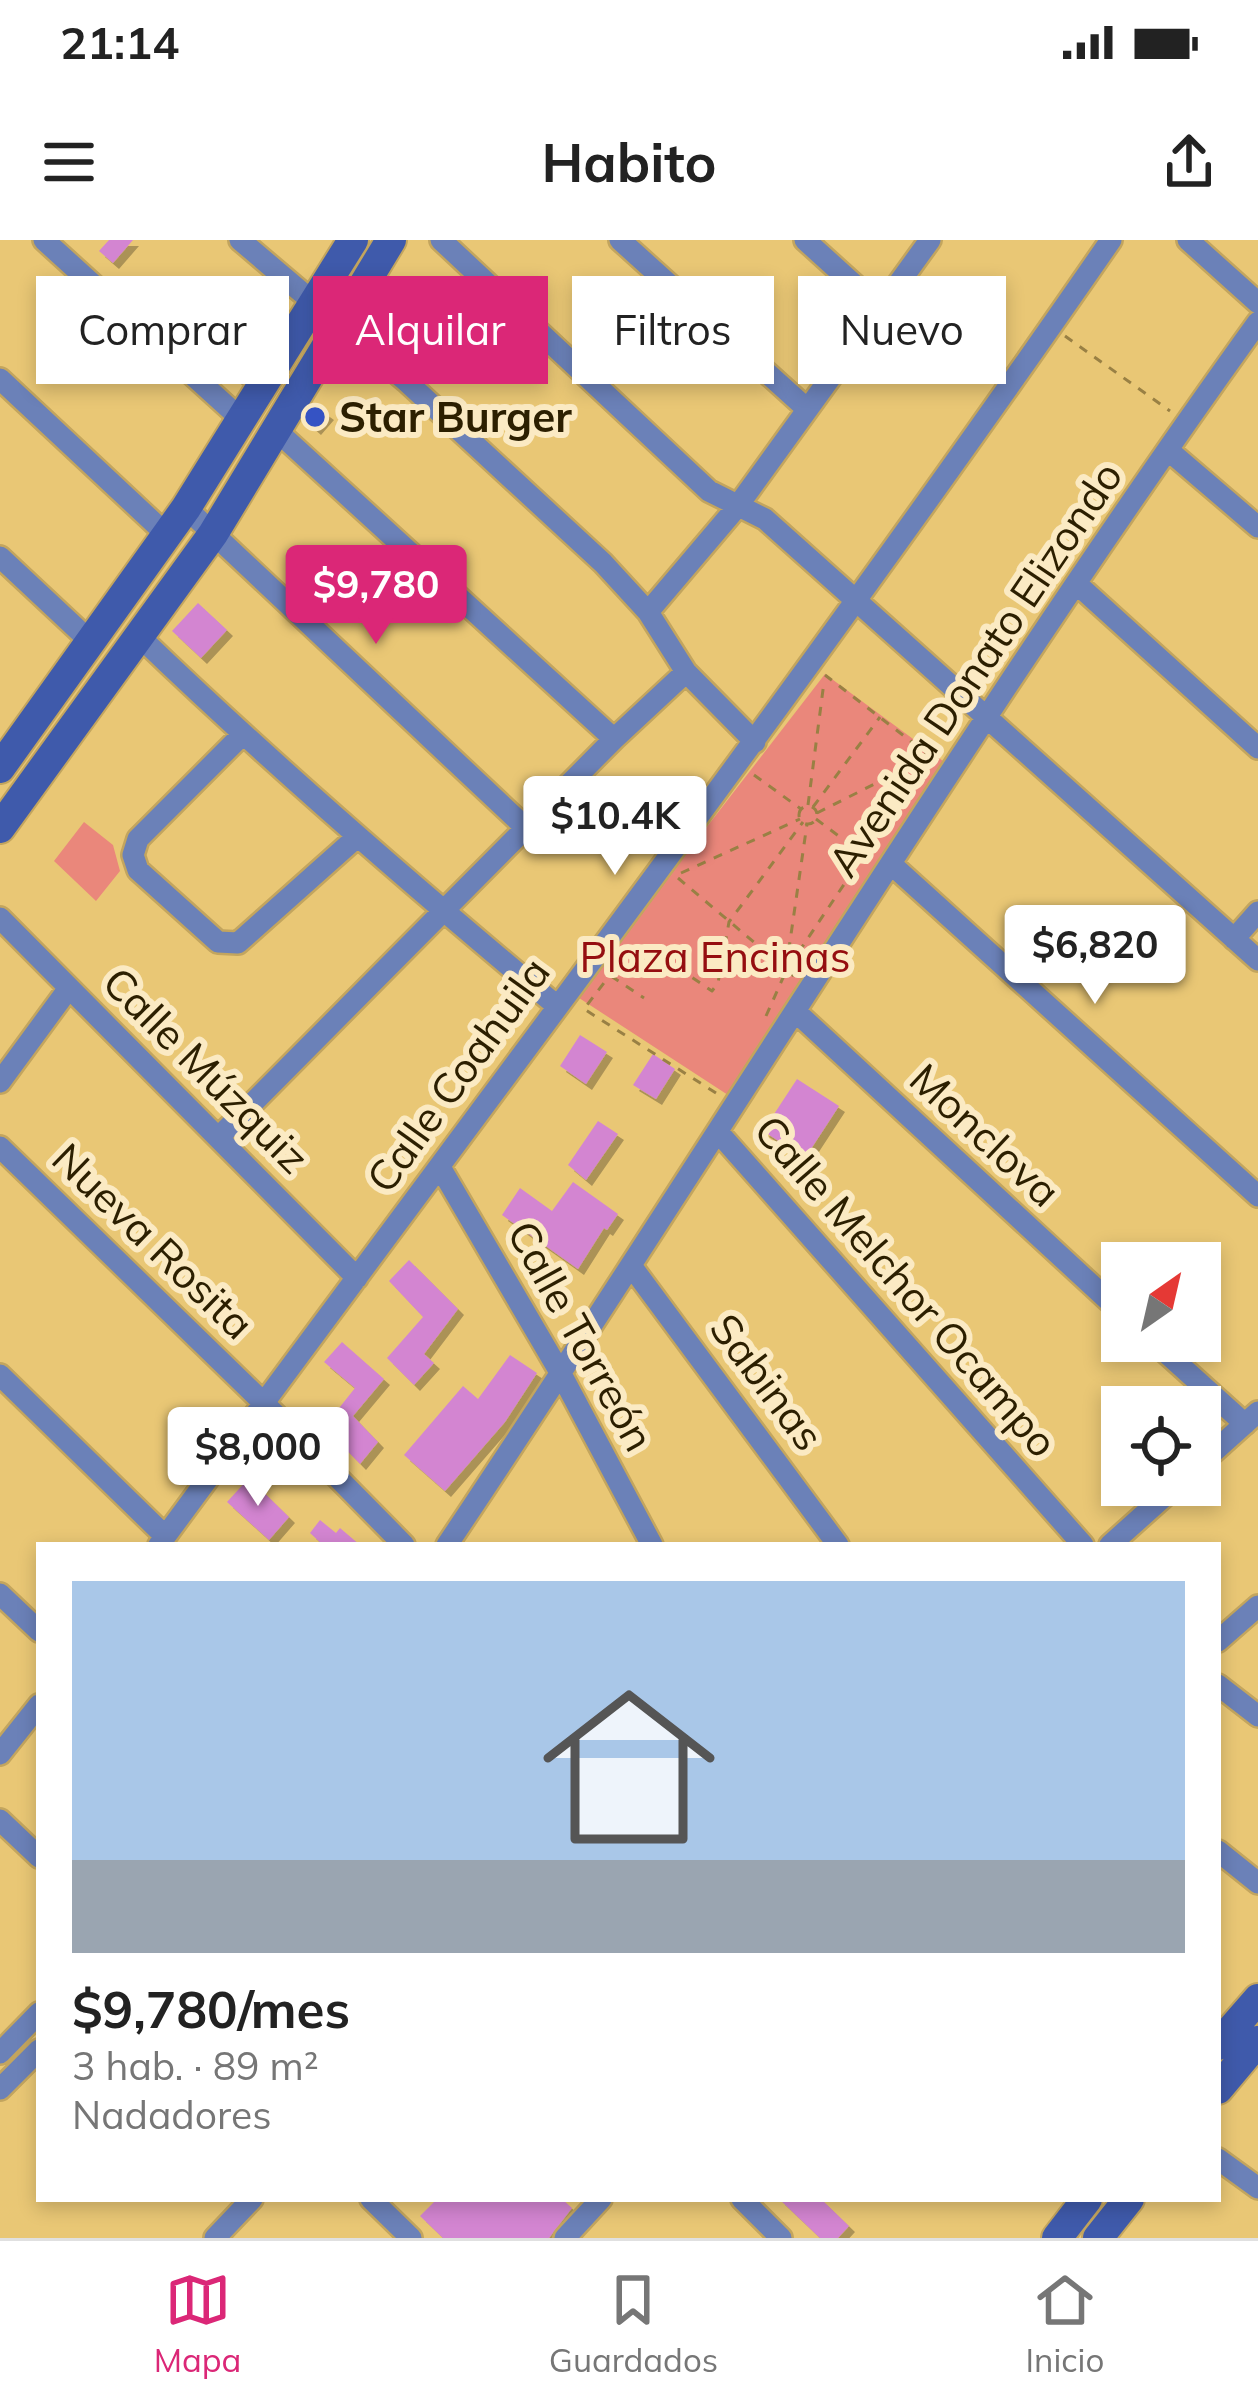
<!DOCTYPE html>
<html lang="es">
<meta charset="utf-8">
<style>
:root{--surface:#fff;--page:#f6f6f6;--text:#222;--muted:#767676;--line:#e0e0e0;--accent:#db2777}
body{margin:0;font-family:Mulish,sans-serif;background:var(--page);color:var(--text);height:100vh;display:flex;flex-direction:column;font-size:45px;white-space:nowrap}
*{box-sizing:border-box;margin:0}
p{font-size:39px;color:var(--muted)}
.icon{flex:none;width:66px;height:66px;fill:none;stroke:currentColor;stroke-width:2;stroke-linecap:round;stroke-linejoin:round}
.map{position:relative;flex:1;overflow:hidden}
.drawer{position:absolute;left:36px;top:1302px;width:1185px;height:660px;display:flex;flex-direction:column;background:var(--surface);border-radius:0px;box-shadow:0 6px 18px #0003}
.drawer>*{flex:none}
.hud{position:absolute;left:36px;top:36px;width:1188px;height:108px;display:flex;gap:24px}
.needle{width:78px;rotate:34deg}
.fabs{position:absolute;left:1101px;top:1002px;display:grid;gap:24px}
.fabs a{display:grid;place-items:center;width:120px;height:120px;border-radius:0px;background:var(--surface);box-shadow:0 6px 18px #0003;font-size:60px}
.price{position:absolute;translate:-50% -102px;padding:0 27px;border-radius:12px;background:#fff;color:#222;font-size:39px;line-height:78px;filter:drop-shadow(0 3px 6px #0008)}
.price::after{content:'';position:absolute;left:50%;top:72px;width:36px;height:27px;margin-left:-18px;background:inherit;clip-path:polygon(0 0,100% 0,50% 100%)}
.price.on{background:var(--accent);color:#fff}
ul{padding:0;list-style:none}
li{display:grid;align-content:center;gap:24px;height:636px;padding:0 36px}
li+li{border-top:3px solid var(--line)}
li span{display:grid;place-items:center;height:372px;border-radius:0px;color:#555}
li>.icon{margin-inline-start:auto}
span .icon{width:216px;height:216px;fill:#fffc;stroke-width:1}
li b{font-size:51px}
.pill{padding:0 42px;border-radius:0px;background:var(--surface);box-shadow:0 6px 18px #0003;font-size:42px;line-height:108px}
.pill.on{background:var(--accent);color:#fff}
.status{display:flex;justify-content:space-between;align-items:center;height:84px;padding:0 60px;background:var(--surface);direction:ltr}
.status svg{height:33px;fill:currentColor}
header{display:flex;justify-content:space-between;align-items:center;height:156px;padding:0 36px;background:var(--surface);font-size:54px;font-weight:700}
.menu{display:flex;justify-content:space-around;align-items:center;height:168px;border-top:3px solid var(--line);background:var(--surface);font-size:33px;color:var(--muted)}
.menu a{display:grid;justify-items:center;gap:6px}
.menu .on{color:var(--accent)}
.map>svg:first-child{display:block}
.green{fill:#ea877b}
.building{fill:#d385d1;filter:url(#shadow)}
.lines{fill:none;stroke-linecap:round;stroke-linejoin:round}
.street-casing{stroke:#c3a55e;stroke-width:26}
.secondary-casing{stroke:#c3a55e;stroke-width:34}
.path{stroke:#998044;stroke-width:3;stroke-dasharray:9 9;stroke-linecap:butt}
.street{stroke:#6b81b8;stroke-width:21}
.secondary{stroke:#3f5aab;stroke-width:30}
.poi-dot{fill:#3553c4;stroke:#fbeac3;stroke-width:4.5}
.labels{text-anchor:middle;stroke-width:12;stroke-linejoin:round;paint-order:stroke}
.poi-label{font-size:42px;font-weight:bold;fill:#2c1f00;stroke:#fbeac3;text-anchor:start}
.street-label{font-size:42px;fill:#2c1f00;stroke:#fbeac3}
.park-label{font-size:42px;fill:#950e10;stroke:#fbeac3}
</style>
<div class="status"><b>21:14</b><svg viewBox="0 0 49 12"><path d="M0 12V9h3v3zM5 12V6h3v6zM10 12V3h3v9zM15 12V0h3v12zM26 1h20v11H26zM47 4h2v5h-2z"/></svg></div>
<header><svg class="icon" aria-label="menu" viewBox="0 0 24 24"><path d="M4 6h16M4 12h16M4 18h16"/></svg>Habito<svg class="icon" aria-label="share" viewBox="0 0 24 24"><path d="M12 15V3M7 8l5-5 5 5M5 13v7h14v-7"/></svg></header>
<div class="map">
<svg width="1258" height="1998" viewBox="0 0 1258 1998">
<defs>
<filter id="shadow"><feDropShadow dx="6" dy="6" stdDeviation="0" flood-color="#0004"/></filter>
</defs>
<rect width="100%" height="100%" fill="#e9c775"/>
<path class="green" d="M 825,434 L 947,524 L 728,855 L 576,756 Z
M 84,582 L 113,605 L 120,631 L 96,661 L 54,621 Z"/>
<path class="building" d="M 109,0 L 133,0 L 113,23 L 99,11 Z
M 250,91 L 265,103 L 244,136 L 236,139 L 223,128 Z
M 314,164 L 328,174 L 315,189 L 305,180 Z
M 198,363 L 227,390 L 201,418 L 172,391 Z
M 580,795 L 607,812 L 586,844 L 560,826 Z
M 653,814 L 675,829 L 656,859 L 633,845 Z
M 797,839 L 839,866 L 805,918 L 763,891 Z
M 598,881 L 618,894 L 586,940 L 568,925 Z
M 573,942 L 618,974 L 607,990 L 604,988 L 578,1029 L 502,975 L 520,948 L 552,971 Z
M 409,1020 L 458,1069 L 424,1114 L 434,1123 L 414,1145 L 387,1118 L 423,1077 L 389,1041 Z
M 342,1102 L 384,1139 L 353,1176 L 378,1202 L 360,1224 L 324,1187 L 355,1148 L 324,1122 Z
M 510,1115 L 537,1133 L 505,1182 L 445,1251 L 404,1215 L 463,1146 L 478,1159 Z
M 249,1238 L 289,1277 L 269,1300 L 227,1262 Z
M 320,1280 L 336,1293 L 340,1288 L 360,1305 L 323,1305 L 310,1293 Z
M 437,1959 L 562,1959 L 572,1968 L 549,1998 L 443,1998 L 420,1976 Z
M 779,1959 L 821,1959 L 849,1986 L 838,1998 L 820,1998 Z"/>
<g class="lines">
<defs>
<path id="street" d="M 44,0 L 242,180
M 240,0 L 406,141 L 603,323 L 648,372 L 686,432 L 755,502
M 441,0 L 709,251 L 765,279 L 1258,720
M 620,0 L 807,169
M 805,0 L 880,68
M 1188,0 L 1258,63
M 0,139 L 167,295
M 278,192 L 614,499
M 1168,210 L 1258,287
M 186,268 L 526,588
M 0,317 L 92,403
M 1078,345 L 1258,508
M 648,372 L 737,267 L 930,0
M 140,397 C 274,526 414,647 557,766
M 242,495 L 138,599 L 133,615 L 138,630 L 218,702 L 238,703 L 357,597
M 891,624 L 1258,956
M 0,678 L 357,1038
M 1234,699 L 1258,672
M 796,772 L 1122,1073
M 0,842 L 69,748
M 718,892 L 1083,1305
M 219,897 L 614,499 L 686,432
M 0,907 L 276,1175 L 404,1305
M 440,927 L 561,1134 L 652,1305
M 632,1027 L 838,1305
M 1153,1101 L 1245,1184
M 0,1135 L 165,1296
M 1200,1224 L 1258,1172
M 159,1305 C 478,871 805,443 1111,0
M 447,1305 C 719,899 972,479 1258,82
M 1110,1305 L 1177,1245
M 0,1354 L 39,1391
M 1218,1401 L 1258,1366
M 1218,1445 L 1258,1476
M 0,1514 L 39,1465
M 0,1580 L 39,1617
M 1218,1611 L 1258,1643
M 0,1813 L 39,1773
M 0,1849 L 39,1810
M 1218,1919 L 1258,1948
M 371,1959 L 411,1998
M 742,1959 L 781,1998
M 215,1998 L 252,1959
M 565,1998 L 601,1959"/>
<path id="secondary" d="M 0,528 L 186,268 L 353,0
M 0,588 L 213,294 L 391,0
M 1218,1805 L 1258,1759
M 1218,1849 L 1258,1801
M 1057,1998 L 1087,1959
M 1098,1998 L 1129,1959"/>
</defs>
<use href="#street" class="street-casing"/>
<use href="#secondary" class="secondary-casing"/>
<path class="path" d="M 1065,96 L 1170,171
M 754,535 L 801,569
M 808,565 L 824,442
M799 575a9 9 0 1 1 18 0a9 9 0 1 1-18 0Z
M 813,567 L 880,477
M 817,573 L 928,517
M 816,579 L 864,615
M 681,633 L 800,579
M 678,638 L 794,736
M 786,729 L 807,584
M 611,736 L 644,758
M 766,776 L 786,731 L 930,516 L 825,435
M 716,853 L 584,769 L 610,735 L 669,722 L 712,751 L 718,743 L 729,682 L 803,582"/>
<use href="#street" class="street"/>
<use href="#secondary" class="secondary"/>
</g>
<circle class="poi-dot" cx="315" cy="177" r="12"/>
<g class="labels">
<g class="poi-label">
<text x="339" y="192">Star Burger</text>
</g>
<g class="street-label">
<text transform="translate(975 429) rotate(-56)" y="15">Avenida Donato Elizondo</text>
<text transform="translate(206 830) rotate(45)" y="15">Calle Múzquiz</text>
<text transform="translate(458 835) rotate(-54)" y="15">Calle Coahuila</text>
<text transform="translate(985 895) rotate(43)" y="15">Monclova</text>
<text transform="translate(153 1001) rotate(44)" y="15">Nueva Rosita</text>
<text transform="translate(906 1046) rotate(49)" y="15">Calle Melchor Ocampo</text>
<text transform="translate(581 1096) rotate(61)" y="15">Calle Torreón</text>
<text transform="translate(767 1142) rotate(53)" y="15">Sabinas</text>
</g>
<g class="park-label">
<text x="715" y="732">Plaza Encinas</text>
</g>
</g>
</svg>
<div class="fabs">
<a><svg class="needle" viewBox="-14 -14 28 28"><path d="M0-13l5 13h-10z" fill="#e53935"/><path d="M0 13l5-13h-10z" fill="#767676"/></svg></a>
<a><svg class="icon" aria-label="locate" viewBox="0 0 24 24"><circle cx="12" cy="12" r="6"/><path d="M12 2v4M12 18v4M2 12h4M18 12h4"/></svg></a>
</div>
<b class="price on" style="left:376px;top:407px">$9,780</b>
<b class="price" style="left:615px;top:638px">$10.4K</b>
<b class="price" style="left:1095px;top:767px">$6,820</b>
<b class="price" style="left:258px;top:1269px">$8,000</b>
<div class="hud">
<a class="pill">Comprar</a>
<a class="pill on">Alquilar</a>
<a class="pill">Filtros</a>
<a class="pill">Nuevo</a>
</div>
<section class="drawer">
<ul>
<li><span style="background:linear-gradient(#a9c7e8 75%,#9aa5b1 0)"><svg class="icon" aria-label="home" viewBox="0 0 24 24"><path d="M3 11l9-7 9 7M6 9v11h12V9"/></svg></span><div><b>$9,780/mes</b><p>3 hab. · 89 m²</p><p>Nadadores</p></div></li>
</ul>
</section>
</div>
<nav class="menu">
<a class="on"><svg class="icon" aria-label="map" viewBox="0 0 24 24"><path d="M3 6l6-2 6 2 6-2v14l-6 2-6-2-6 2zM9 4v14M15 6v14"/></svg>Mapa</a>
<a><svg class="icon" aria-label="saved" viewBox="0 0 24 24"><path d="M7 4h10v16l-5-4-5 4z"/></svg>Guardados</a>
<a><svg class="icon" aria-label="home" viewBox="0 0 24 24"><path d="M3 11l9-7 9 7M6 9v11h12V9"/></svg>Inicio</a>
</nav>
